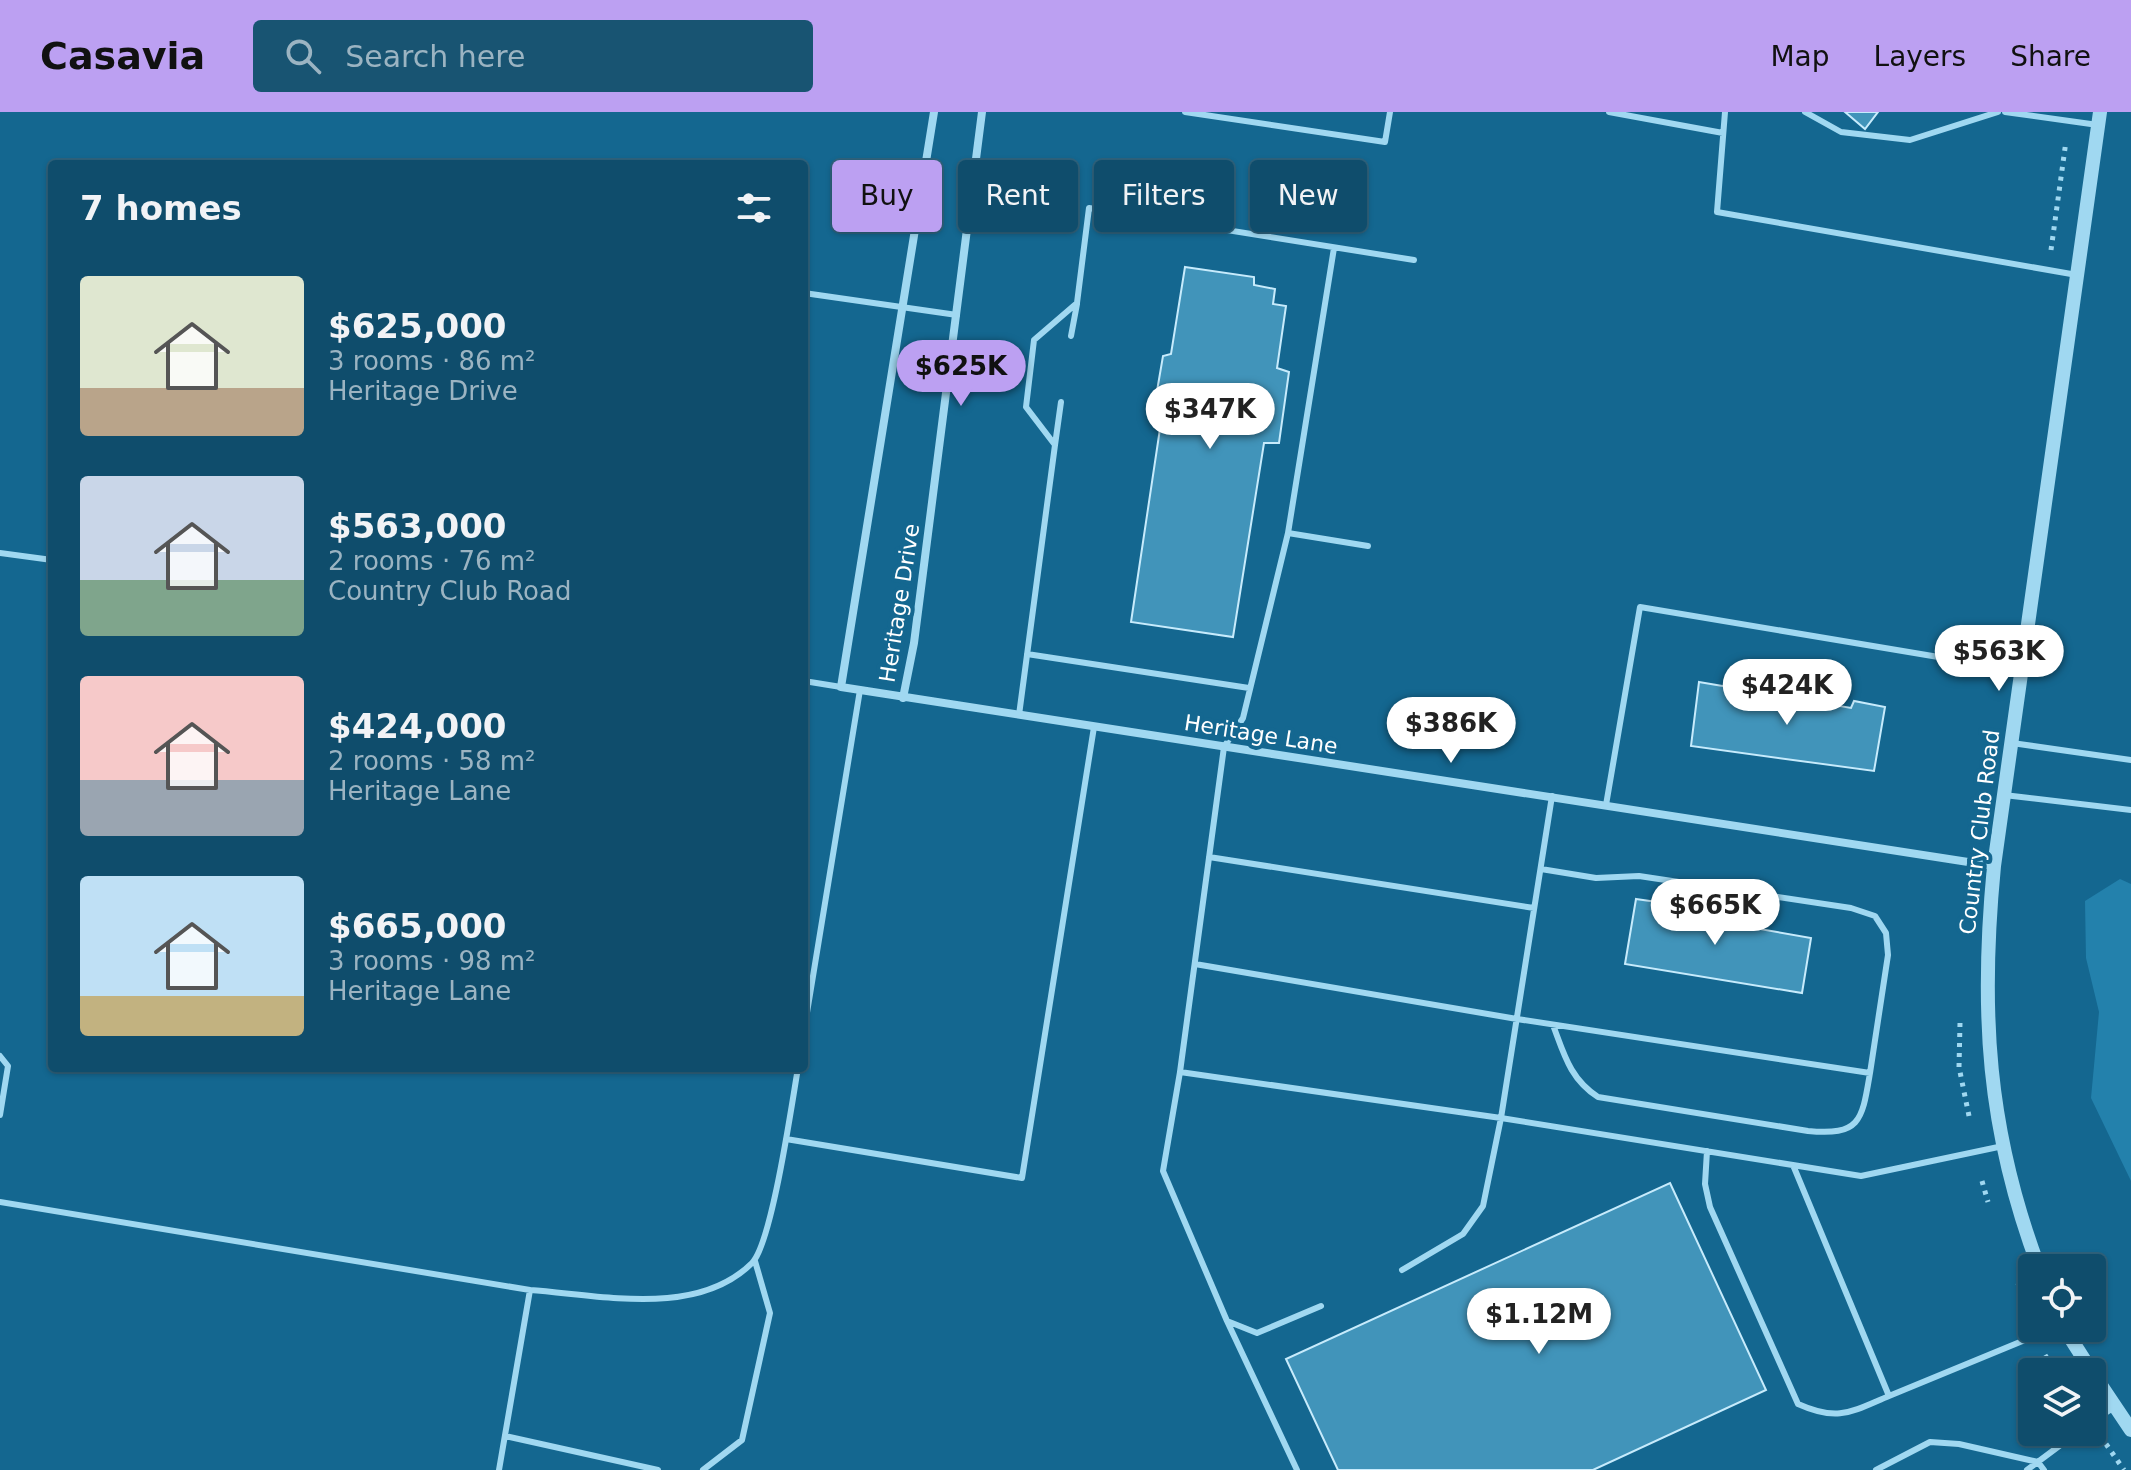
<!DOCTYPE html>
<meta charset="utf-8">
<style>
:root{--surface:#0f4d6c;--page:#185472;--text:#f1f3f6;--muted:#9bb4c2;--line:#2f647f;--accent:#bca0f2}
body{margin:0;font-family:"DejaVu Sans",sans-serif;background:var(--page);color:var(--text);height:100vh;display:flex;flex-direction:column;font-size:30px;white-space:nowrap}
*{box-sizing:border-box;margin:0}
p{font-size:26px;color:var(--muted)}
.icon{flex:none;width:44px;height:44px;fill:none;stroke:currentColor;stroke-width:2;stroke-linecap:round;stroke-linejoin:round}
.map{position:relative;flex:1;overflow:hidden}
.sheet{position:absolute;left:48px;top:48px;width:760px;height:912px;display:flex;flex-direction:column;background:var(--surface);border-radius:8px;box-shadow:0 2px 6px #0004,0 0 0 2px var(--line)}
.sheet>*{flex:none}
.guide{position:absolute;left:832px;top:48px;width:760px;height:72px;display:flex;gap:16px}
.controls{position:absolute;left:2018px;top:1142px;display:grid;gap:16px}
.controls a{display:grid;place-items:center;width:88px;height:88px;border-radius:8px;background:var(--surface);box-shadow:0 2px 6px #0004,0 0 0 2px var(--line);font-size:40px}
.price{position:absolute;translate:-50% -68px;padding:0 18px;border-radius:28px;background:#fff;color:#222;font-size:26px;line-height:52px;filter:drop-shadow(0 2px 4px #0008)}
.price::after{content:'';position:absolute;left:50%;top:48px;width:24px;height:18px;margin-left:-12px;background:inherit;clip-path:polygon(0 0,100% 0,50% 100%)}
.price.current{background:var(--accent);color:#111}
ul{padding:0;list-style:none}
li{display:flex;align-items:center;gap:24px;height:200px;padding:0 32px}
li span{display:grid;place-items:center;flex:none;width:224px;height:160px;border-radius:8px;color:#555}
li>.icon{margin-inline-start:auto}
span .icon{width:96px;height:96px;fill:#fffc;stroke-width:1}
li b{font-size:34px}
h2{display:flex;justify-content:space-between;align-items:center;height:96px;padding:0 32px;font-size:34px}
.pill{padding:0 28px;border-radius:8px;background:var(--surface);box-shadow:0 2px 6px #0004,0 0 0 2px var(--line);font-size:28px;line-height:72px}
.pill.current{background:var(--accent);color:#111}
header{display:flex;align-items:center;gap:48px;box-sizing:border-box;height:112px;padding:0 40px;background:var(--accent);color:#111}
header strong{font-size:38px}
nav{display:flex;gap:44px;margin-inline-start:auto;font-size:28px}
.search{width:560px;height:72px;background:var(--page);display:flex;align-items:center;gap:20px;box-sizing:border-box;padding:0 28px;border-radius:8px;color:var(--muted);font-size:30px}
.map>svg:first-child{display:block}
.green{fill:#2381ac}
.building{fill:#4194ba;stroke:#c7ebfc;stroke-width:2}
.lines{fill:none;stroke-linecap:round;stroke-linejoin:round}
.path{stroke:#a0d8f1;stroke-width:5;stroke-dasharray:4 6;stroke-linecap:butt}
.service{stroke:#a0d8f1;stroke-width:6}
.minor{stroke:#a0d8f1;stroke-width:8}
.tertiary{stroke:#a0d8f1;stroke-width:14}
.labels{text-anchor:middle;stroke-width:8;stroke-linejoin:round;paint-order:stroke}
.street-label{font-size:22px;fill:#fff;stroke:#146790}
</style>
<header>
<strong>Casavia</strong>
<div class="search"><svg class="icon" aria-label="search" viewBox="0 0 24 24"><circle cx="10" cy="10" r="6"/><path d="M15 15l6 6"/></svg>Search here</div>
<nav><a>Map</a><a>Layers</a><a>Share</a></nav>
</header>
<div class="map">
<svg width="2131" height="1358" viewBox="0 0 2131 1358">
<rect width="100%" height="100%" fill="#146790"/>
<path class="green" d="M 2120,767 L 2131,772 L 2131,1069 L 2091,986 L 2099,900 L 2086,846 L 2085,789 Z"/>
<path class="building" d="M 1845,0 L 1878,0 L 1865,17 Z
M 1185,155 L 1254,165 L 1254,173 L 1275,177 L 1273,192 L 1286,194 L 1277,256 L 1289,260 L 1279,331 L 1264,331 L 1233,525 L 1131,510 L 1161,310 L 1152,308 L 1163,244 L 1171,242 Z
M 1699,570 L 1851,596 L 1854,589 L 1885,595 L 1874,659 L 1691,634 Z
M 1636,787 L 1749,803 L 1748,815 L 1811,826 L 1802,881 L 1625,852 Z
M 1670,1071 L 1766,1278 L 1593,1358 L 1338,1358 L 1286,1247 Z"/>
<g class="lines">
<path class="path" d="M 2051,138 L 2066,29
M 1960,911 L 1959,955 L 1969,1004
M 1982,1069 L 1988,1090
M 2018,1171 L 2030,1203
M 2045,1243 L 2056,1260
M 2106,1332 L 2124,1358"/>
<path class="service" d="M 1185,0 L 1385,30 L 1390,0
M 1609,0 L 1723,21
M 1725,0 L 1717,100 L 2077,163
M 1805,0 L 1841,20 L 1910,28 L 1998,0
M 2005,0 L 2098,13
M 804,181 L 957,203
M 1071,224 L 1077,192
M 1055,333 L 1061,290
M 1288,421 L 1334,136
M 1368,434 L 1288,421 L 1243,606 L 1224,635 L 1180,960 L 1501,1006 L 1861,1064 L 2003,1034
M 0,441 L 52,448
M 1027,542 L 1249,576
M 804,569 L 841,575
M 1019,603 L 1055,333 L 1026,295 L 1034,228 L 1077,191 L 1089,96 L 1414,148
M 2012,631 L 2131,648
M 2004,683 L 2131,698
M 1606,693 L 1640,495 L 2022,559
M 1209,745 L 1534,796
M 1195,852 L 1517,907 L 1870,961 L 1888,843 L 1886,821 L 1875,804 L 1851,796 L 1639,764 L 1596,766 L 1541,757
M 1553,913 C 1564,942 1570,967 1598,985 L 1808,1019 C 1861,1024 1862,1008 1870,961
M 804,919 L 860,578
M 0,944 L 8,954 L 0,1003
M 1180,960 L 1163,1059 L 1227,1209 L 1257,1221 L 1321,1194
M 786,1027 L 1022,1066 L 1094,615
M 1707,1039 L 1705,1072 L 1710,1095 L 1798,1292 C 1838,1310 1851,1300 1889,1284
M 1793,1053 L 1889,1284 L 2054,1216
M 0,1090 L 530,1178
M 1402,1158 L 1463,1122 L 1483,1094 L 1501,1006 L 1552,684
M 1227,1209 L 1297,1358
M 2092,1309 L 2115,1295
M 505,1324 L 658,1358
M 499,1358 L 530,1178 C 601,1183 697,1206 752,1151 C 772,1131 792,990 798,956
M 703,1358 L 742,1328 L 770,1201 L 755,1149
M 1876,1358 L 1930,1330 L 1959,1332 L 2038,1350 L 2044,1358
M 2027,1358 L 2078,1320"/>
<path class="minor" d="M 934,0 L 841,575 L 1994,754
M 903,586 L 914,531 L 982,0"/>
<path class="tertiary" d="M 2039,1156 C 1987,1018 1980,899 1994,754 L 2100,0
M 2064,1216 L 2092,1260
M 2092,1260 L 2131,1318"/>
</g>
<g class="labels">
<g class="street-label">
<text transform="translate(899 491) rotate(-81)" y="8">Heritage Drive</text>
<text transform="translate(1261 622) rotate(9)" y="8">Heritage Lane</text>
<text transform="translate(1979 720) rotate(-83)" y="8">Country Club Road</text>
</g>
</g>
</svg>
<div class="controls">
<a><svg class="icon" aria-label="locate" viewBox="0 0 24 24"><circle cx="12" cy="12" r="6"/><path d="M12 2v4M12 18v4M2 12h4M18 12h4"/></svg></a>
<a><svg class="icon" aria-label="layers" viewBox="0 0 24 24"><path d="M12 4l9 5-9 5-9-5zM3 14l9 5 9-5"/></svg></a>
</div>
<b class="price current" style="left:961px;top:296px">$625K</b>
<b class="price" style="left:1210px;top:339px">$347K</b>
<b class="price" style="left:1999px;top:581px">$563K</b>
<b class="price" style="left:1787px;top:615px">$424K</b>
<b class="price" style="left:1451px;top:653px">$386K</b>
<b class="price" style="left:1715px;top:835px">$665K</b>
<b class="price" style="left:1539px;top:1244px">$1.12M</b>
<div class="guide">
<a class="pill current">Buy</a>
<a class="pill">Rent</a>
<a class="pill">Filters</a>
<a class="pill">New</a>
</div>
<section class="sheet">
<h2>7 homes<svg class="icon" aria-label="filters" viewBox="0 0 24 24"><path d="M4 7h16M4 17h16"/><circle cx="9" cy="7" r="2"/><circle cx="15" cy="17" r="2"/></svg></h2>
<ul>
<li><span style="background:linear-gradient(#dfe7d0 70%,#b9a48a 0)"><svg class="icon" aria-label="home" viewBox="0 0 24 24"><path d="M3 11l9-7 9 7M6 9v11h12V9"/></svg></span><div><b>$625,000</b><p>3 rooms · 86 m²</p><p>Heritage Drive</p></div></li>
<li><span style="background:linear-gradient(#c9d6e8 65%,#7fa58c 0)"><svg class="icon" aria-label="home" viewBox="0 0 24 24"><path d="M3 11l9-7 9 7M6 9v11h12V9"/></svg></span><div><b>$563,000</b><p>2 rooms · 76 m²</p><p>Country Club Road</p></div></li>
<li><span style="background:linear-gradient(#f6c9c9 65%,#9aa5b1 0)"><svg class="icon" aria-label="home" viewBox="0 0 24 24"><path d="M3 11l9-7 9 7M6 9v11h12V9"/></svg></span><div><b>$424,000</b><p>2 rooms · 58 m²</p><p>Heritage Lane</p></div></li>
<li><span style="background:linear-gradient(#bfe0f5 75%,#c2b280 0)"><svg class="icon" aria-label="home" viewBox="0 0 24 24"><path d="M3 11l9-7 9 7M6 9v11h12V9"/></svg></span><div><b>$665,000</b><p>3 rooms · 98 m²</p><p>Heritage Lane</p></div></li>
</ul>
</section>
</div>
